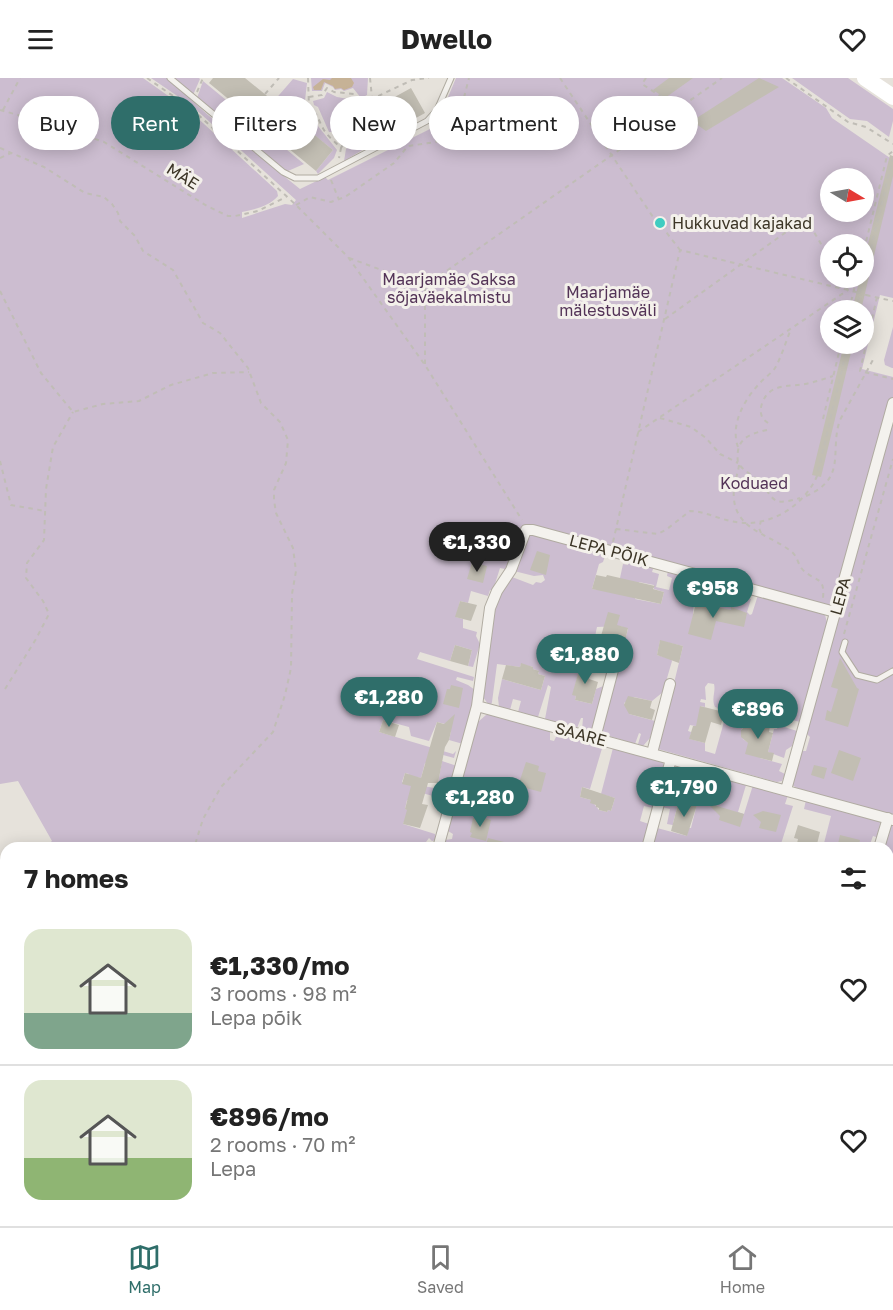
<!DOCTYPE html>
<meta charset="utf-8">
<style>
:root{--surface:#fff;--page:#f6f6f6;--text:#222;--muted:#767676;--line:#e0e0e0;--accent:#2f6e6a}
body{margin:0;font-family:"Golos Text",sans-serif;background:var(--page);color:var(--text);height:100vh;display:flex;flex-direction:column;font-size:22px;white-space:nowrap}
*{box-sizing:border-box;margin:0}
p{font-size:20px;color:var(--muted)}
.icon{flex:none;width:33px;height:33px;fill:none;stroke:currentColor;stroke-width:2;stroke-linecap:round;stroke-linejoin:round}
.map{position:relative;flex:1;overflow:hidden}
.drawer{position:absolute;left:0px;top:764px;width:894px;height:386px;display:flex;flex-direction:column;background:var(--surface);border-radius:18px 18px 0 0;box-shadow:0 3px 15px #0003}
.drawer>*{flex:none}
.guide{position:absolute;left:18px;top:18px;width:858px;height:54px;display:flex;gap:12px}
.needle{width:39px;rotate:100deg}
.tools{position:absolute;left:820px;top:90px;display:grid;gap:12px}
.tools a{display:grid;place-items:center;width:54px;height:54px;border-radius:50%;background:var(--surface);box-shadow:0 3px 15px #0003;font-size:30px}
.price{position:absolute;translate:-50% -51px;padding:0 14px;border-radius:21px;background:var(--accent);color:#fff;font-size:20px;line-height:39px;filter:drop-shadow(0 2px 3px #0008)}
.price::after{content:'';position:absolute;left:50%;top:36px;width:18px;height:14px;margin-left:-9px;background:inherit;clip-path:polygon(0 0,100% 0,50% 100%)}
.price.selected{background:#222;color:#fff}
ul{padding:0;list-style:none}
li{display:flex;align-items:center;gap:18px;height:150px;padding:0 24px}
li+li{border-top:2px solid var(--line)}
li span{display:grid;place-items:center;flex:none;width:168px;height:120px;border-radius:18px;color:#555}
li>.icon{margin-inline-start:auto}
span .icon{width:72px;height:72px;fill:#fffc;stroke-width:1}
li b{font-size:26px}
h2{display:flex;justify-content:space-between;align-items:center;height:72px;padding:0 24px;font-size:26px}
.chip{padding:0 21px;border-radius:27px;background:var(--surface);box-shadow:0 3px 15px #0003;font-size:21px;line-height:54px}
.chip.selected{background:var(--accent);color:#fff}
header{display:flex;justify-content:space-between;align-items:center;height:78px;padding:0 24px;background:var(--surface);font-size:27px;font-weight:700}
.menu{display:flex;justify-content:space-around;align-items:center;height:84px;border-top:2px solid var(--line);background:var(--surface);font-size:16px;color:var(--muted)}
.menu a{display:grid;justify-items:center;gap:3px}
.menu .selected{color:var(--accent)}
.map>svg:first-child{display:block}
.green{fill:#ccbdd0;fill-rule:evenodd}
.water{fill:#c6b296}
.building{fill:#c2beb3}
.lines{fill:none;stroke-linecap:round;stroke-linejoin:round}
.lane-casing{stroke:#b0aba1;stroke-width:7}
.street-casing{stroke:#b0aba1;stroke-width:12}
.path{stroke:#c0bdb6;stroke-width:2;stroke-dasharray:4.5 4.5;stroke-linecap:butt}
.lane{stroke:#f4f2ee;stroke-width:5}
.street{stroke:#f4f2ee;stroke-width:10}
.secondary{stroke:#fff;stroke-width:16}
.path-bridge{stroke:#c0bdb6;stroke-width:2;stroke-dasharray:4.5 4.5;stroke-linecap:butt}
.poi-dot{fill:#3fccc1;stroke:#f4f1eb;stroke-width:2}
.labels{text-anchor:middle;stroke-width:6;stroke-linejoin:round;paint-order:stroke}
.street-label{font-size:16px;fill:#3c3526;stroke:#f4f1eb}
.poi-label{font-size:16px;fill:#3c3526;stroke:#f4f1eb;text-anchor:start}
.park-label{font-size:16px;fill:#533357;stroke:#f4f1eb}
</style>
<header><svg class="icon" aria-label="menu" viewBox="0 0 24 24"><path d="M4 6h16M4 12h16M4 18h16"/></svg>Dwello<svg class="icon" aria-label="heart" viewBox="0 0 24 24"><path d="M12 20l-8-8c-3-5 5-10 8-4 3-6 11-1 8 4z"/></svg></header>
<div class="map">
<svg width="893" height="1148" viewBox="0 0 893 1148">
<rect width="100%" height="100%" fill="#e6e2db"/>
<path class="green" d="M 0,0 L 143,0 L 191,34 L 277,113 L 278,118 C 268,129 255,131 242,134 L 242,140 L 285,126 L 292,127 L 296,122 L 192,28 L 151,0 L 167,0 L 208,37 L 300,111 L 325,99 L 328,102 L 436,48 L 456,0 L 782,0 L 826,30 L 832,40 L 893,82 L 893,220 L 880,217 L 862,291 L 893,299 L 893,325 L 835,534 L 528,451 L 522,448 L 503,497 L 505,491 L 500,490 L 493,512 L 490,512 L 488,518 L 471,513 L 468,525 L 460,523 L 456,539 L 463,541 L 463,550 L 477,554 L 476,558 L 480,566 L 473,589 L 468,588 L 472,572 L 455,567 L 450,583 L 420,574 L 417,581 L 474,599 L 473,603 L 457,599 L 456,602 L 468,607 L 475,612 L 463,666 L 449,662 L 451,653 L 445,646 L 437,644 L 429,663 L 411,658 L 409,649 L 383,642 L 379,654 L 453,676 L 456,673 L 454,680 L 443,677 L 430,685 L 425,685 L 421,700 L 409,698 L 409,696 L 405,695 L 402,704 L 445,712 L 444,717 L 441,717 L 440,720 L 415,713 L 411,723 L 407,722 L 405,731 L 409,732 L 403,746 L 435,756 L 436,762 L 432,763 L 429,760 L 426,764 L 426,769 L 431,769 L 45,769 L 52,763 L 18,703 L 0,706 ZM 831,100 L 864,100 L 864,134 L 831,134 ZM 831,166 L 864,166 L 864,200 L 831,200 ZM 831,232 L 864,232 L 864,266 L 831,266 Z
M 174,0 L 199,0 L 200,1 L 193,17 Z
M 311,0 L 368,0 L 367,17 L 361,20 L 353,10 L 344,13 L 341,11 L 335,12 L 333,9 L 325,5 L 322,13 L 312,13 Z
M 792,0 L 848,0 L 893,31 L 893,43 L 889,59 L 867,43 L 850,41 Z
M 293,1 L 307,5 L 304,31 L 316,39 L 318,48 L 337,72 L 334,80 L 318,96 L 316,93 L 333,72 L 273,24 Z
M 203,3 L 237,31 L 230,40 L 249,56 L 257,47 L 304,86 L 288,93 L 285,92 L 197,20 Z
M 327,14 L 337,19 L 354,22 L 354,25 L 342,31 L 345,54 L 329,54 L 318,29 L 314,27 L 313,23 L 324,20 Z
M 353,64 L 364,71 L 344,83 L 346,71 Z
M 893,249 L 893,290 L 892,290 L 885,287 L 884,282 Z
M 893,339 L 893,738 L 797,710 L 792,707 L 802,673 L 806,673 L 810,659 L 805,654 Z
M 528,456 L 606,475 L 603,484 L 599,486 L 592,511 L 617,514 L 623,486 L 628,487 L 629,481 L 654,488 L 652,494 L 659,496 L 656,509 L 669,512 L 672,500 L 667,498 L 668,492 L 711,503 L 707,522 L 694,523 L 693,536 L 707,540 L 719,530 L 717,529 L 723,506 L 745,513 L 744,519 L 751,521 L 747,534 L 750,537 L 752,536 L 758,517 L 825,537 L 828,548 L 800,644 L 773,637 L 770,648 C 759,645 749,641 741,652 L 743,661 L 761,674 L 760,680 L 782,686 L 779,693 L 785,696 L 782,703 L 777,704 L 769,702 L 658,671 L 683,568 L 660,563 L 657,577 L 671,581 L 672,583 L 663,614 L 652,623 L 634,619 L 624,625 L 629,631 L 629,636 L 655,643 L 650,660 L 643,668 L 638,666 L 641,656 L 639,655 L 635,666 L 603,656 L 601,651 L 628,551 L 620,548 L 597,549 C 594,560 596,568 593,579 C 601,581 605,583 610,589 L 608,596 L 592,590 L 592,588 L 581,585 L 573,616 L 576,618 L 575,622 L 592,626 L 596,611 L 606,607 L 593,654 L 582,652 L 583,640 L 581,640 L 577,650 L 545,641 L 551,609 L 548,607 L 538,639 L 518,634 L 521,623 L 513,621 L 510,632 L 499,629 L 498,620 L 502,601 L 541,612 L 545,598 L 538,596 L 539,593 L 533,591 L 533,589 L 521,586 L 520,589 L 497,586 L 492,624 L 491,627 L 488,626 L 483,619 L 484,601 L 497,521 L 512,499 L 533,507 L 536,504 L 541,505 L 545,502 L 543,497 L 534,498 L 514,493 ZM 639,504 L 654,507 L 654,511 L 664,514 L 661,526 L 635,521 ZM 708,605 L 714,606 C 716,614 711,620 715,629 L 727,633 L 715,676 L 705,673 L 705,665 L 690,661 L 691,654 L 688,653 L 690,647 L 700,649 L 700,628 L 705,629 L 705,625 L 700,624 L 701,621 L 706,622 L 705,609 Z
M 486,637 L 492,637 L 550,652 L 550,662 L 554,663 L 558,655 L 603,667 L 590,711 L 582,709 L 580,719 L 591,722 L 599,732 L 607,734 L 608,732 L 611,733 L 615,720 L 601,716 L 613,670 L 663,684 L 664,688 L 653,730 L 644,728 L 640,743 L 649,746 L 643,769 L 593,769 L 593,767 L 589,767 L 588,770 L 443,770 L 445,762 L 452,761 L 453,756 L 448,753 L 478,644 Z
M 778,647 L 797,653 L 792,668 L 786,672 L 784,680 L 768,674 L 774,651 L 777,651 Z
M 442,683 L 457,688 L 451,707 L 438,705 Z
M 681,688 L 746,707 L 738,734 L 744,736 L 753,707 L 788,717 L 785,726 L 793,728 L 780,769 L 747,769 L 747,767 L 738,764 L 736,769 L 651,770 L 657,750 L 687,758 L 688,750 L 691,750 L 697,726 L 679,722 L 673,745 L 678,748 L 667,746 L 670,731 L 662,729 L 673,692 Z
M 806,722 L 880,744 L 879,760 L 873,758 L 869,769 L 823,769 L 831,738 L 804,731 Z
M 893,746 L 893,851 L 888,850 L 888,770 L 884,770 L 891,748 Z
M 6,803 L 6,1143 L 186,1143 L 184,1148 L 0,1148 L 0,809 Z
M 888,854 L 893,855 L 893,916 L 889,915 L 888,919 Z
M 888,964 L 893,965 L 893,1009 L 888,1007 Z
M 893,1017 L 893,1104 L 891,1112 L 893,1113 L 893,1148 L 810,1148 L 811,1143 L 818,1143 L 817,1146 L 823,1148 L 824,1143 L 841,1147 L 842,1143 L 888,1143 L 888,1022 L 891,1023 Z
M 216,1143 L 331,1143 L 329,1148 L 215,1148 Z
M 472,1143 L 540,1143 L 539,1148 L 470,1148 Z
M 548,1143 L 634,1143 L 633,1148 L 546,1148 Z
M 642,1143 L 699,1143 L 698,1148 L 641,1148 Z
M 704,1143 L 775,1143 L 773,1148 L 723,1148 Z"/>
<path class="water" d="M 332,0 L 351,0 L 354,5 L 352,9 L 344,12 L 341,10 L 335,11 L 333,8 L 324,4 L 321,12 L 314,12 L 313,9 L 323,1 L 330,2 Z"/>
<path class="building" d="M 213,0 L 245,0 L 333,72 L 316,93 L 209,5 Z
M 669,0 L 693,0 L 665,20 L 653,12 Z
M 759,0 L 779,9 L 706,53 L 692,43 Z
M 411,10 L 425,35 L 369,66 L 355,41 Z
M 890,77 L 893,78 L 893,98 L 861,232 L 852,232 L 860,200 L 864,200 L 864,182 Z
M 844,266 L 853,266 L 821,399 L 812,397 Z
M 537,473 L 550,477 L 546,497 L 530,492 Z
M 472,484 L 487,488 L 483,505 L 467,501 Z
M 596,497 L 606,499 L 607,497 L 655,508 L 653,511 L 664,514 L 661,526 L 592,511 Z
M 697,521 L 712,525 L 712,528 L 731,532 L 731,529 L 747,535 L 744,549 L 716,543 L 711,562 L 688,556 Z
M 460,523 L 477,527 L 471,543 L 455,539 Z
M 608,534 L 620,537 L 617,547 L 628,550 L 625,564 L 619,563 L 616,573 L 598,568 Z
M 660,562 L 683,568 L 679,585 L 657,577 Z
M 455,567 L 472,572 L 468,588 L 450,583 Z
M 840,580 L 857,610 L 859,611 L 848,649 L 825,642 L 827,632 L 831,634 L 838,611 L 831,609 Z
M 521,585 L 533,589 L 533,591 L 539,593 L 538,596 L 545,598 L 541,612 L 502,601 L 506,587 L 520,589 Z
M 581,585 L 592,588 L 589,601 L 598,604 L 592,626 L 575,622 L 576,618 L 572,617 Z
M 451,607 L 463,610 L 459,630 L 443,626 L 447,611 L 450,611 Z
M 628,618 L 652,623 L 650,630 L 655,632 L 652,642 L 629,636 L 624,627 Z
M 700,628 L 724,634 L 721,647 L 711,644 L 705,665 L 689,661 L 693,648 L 696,648 Z
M 455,636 L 449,662 L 445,669 L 438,705 L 428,705 L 422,726 L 428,727 L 420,750 L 403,746 L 407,732 L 405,731 L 411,708 L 402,706 L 405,695 L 421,700 L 437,644 L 444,646 Z
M 383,642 L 399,647 L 395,659 L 379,654 Z
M 754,643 L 770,648 L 769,654 L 773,655 L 768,674 L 774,675 L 772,683 L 745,676 L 748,665 L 741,659 L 741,652 L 745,648 Z
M 839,672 L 861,680 L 853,703 L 831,695 Z
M 526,684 L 539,688 L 538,693 L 546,695 L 541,714 L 518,708 Z
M 814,687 L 827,690 L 824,701 L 811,697 Z
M 582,709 L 615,720 L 611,733 L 608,732 L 607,734 L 599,732 L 599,730 L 596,729 L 596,727 L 590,725 L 591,722 L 580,719 Z
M 679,722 L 697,727 L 687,758 L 671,753 Z
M 707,725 L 744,736 L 740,749 L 719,742 L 720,738 Z
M 763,733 L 781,737 L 776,754 L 759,750 L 761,744 L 753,737 Z
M 478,738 L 491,742 L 486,763 L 470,759 L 472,755 L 470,754 L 473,740 L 477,741 Z
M 798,747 L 820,754 L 816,770 L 796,770 L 798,761 L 794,760 Z
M 840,757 L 860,762 L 858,770 L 837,770 Z
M 488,760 L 512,766 L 512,770 L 485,770 Z"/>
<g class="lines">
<defs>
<path id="lane" d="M 170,0 L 283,94 L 295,100 L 318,100 L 427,43 L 437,32 L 451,0
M 845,564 L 842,574 L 857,597 L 877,602 L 893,593"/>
<path id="street" d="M 477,628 L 893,742
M 595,660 L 613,592
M 652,675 L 670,606
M 786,712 L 893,325
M 438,770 L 477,628 L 490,530 L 497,513 L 511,492 L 526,452 L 533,452 L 835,534
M 647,770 L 671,681
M 879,770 L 888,740
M 363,1143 L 381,1148
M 333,1148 L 335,1143
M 542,1148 L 543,1143
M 637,1148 L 639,1143
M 777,1148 L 778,1143"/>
</defs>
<use href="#lane" class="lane-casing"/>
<use href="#street" class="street-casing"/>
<path class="path" d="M 147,0 L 192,31 L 296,127 L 348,179 L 425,287 L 522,442
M 308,0 L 309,29 C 320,38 318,44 326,55 C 330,60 336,65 341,70 L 339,80
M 370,0 L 372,20
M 560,0 L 657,145 L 661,146 L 663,150 L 680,172
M 646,0 L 642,6 L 665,21 L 674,34
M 786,0 L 848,44 L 866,49 L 893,66
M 197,14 L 203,0
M 265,16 L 279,0
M 309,19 L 322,17 L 327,10 L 334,14 L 354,16 L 361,25
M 0,32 L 47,45 L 104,64 L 207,128 L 228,138 L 235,138 L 258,133 L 286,119
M 3,32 L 20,0
M 0,70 L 44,89 L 85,115 L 104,119 L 112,126 L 118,135 L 120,143 L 135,158 L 143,173 L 173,192 L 203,245 L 220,255 L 248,290 L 261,325 L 280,344 L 288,362 L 286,385 L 274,412 L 274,422 L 276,435 L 293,470 L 296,493 L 292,516 L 291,590 L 285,617 L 273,654 L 221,709 L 203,741 L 194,770
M 341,70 L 350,52 L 348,38 L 351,31 L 412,2 L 429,0
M 0,80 L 11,75
M 331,102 L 339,122
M 296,127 L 310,119 L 331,124 L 345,119 L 394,85 L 408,68 L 436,64 L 461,31 L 469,0
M 864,172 L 887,78 L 893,73
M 349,180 L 425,208
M 425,208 L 722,0
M 0,213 L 41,295 L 73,334 L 103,326 L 139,323 L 171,307 L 213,295 L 249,294
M 866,217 L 893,223
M 877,219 L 860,293 L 893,301
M 849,232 L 857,200
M 856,232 L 893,79
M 665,241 L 793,149 L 814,154 L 831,183
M 425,286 L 425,208
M 660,340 L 691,349 L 706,360 L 720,376 L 738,385
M 823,341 L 841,266
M 768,345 L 763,341 C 760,335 760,330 763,323 C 771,305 790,309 805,306 C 815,304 824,301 833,298
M 767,352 C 747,356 735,362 738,385 C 743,392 750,396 757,401 C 775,418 768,430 800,420
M 638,354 L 848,212 L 841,200
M 738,369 C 730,347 744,322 759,306 C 764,300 771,296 775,290 C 781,280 786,263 791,251
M 0,383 L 11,427 L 45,433
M 739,387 C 738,395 735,402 734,410 C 730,452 767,454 792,474 C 798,479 798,488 804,493 C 817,504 825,499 823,520
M 806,418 C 848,400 829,373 840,342 L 874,280
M 616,451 L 658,456 L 667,451 L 690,433 C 705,433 720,442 736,444 C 769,450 804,428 817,398 L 848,266
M 761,455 L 759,450 L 761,443
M 613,464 L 680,172 L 856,214
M 844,556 L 893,381
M 5,611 L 36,561 L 49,536 L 43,523 L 26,500 L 27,485 L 44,462 L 46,411 L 53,369 L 73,334
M 0,883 L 6,880
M 888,915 L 889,913 L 893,914
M 0,961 L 6,960
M 0,1071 L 6,1069
M 18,1143 L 19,1148
M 149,1148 L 150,1143"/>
<use href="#lane" class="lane"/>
<use href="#street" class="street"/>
<path class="secondary" d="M 865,0 L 893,19"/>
<path class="path-bridge" d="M 856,214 L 866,217"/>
</g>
<circle class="poi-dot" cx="660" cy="145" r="6"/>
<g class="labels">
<g class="street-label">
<text transform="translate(183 98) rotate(32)" y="6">MÄE</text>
<text transform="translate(609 472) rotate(15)" y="6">LEPA PÕIK</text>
<text transform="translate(840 518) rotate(-75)" y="6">LEPA</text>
<text transform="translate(581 656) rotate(15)" y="6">SAARE</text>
</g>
<g class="poi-label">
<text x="672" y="151">Hukkuvad kajakad</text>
</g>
<g class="park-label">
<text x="449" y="207">Maarjamäe Saksa<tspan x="449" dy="18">sõjaväekalmistu</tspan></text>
<text x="608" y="220">Maarjamäe<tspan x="608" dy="18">mälestusväli</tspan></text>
<text x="754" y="411">Koduaed</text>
</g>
</g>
</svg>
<div class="tools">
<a><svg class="needle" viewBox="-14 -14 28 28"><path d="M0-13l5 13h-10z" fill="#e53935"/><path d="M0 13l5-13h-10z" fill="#767676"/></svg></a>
<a><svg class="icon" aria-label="locate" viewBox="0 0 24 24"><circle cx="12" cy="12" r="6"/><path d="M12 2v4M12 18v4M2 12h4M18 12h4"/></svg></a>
<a><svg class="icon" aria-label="layers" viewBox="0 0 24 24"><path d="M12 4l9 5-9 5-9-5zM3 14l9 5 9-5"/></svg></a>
</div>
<b class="price selected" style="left:477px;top:495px">€1,330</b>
<b class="price" style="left:713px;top:541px">€958</b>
<b class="price" style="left:585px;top:607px">€1,880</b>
<b class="price" style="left:389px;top:650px">€1,280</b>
<b class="price" style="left:758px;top:662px">€896</b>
<b class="price" style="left:684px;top:740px">€1,790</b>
<b class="price" style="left:480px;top:750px">€1,280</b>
<div class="guide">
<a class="chip">Buy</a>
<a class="chip selected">Rent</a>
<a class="chip">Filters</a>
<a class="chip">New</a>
<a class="chip">Apartment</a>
<a class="chip">House</a>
</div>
<section class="drawer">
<h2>7 homes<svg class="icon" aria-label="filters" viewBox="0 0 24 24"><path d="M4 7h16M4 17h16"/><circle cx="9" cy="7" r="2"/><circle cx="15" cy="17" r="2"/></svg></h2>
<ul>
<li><span style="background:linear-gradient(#dfe7d0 70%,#7fa58c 0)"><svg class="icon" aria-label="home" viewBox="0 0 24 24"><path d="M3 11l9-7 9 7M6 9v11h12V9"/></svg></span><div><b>€1,330/mo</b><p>3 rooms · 98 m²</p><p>Lepa põik</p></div><svg class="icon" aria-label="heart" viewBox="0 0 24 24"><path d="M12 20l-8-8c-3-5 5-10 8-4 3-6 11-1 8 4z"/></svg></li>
<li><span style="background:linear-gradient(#dfe7d0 65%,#8fb573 0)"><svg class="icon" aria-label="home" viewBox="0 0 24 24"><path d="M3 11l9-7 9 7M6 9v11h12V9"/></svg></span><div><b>€896/mo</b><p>2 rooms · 70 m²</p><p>Lepa</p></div><svg class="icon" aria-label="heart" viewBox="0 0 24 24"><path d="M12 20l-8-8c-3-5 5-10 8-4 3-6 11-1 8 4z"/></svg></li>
</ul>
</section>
</div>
<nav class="menu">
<a class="selected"><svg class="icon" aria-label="map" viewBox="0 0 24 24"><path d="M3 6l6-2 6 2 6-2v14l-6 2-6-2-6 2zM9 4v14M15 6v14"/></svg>Map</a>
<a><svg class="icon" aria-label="saved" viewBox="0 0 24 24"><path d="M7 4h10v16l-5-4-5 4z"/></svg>Saved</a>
<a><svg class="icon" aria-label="home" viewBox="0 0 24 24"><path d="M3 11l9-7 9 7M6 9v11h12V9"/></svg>Home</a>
</nav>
